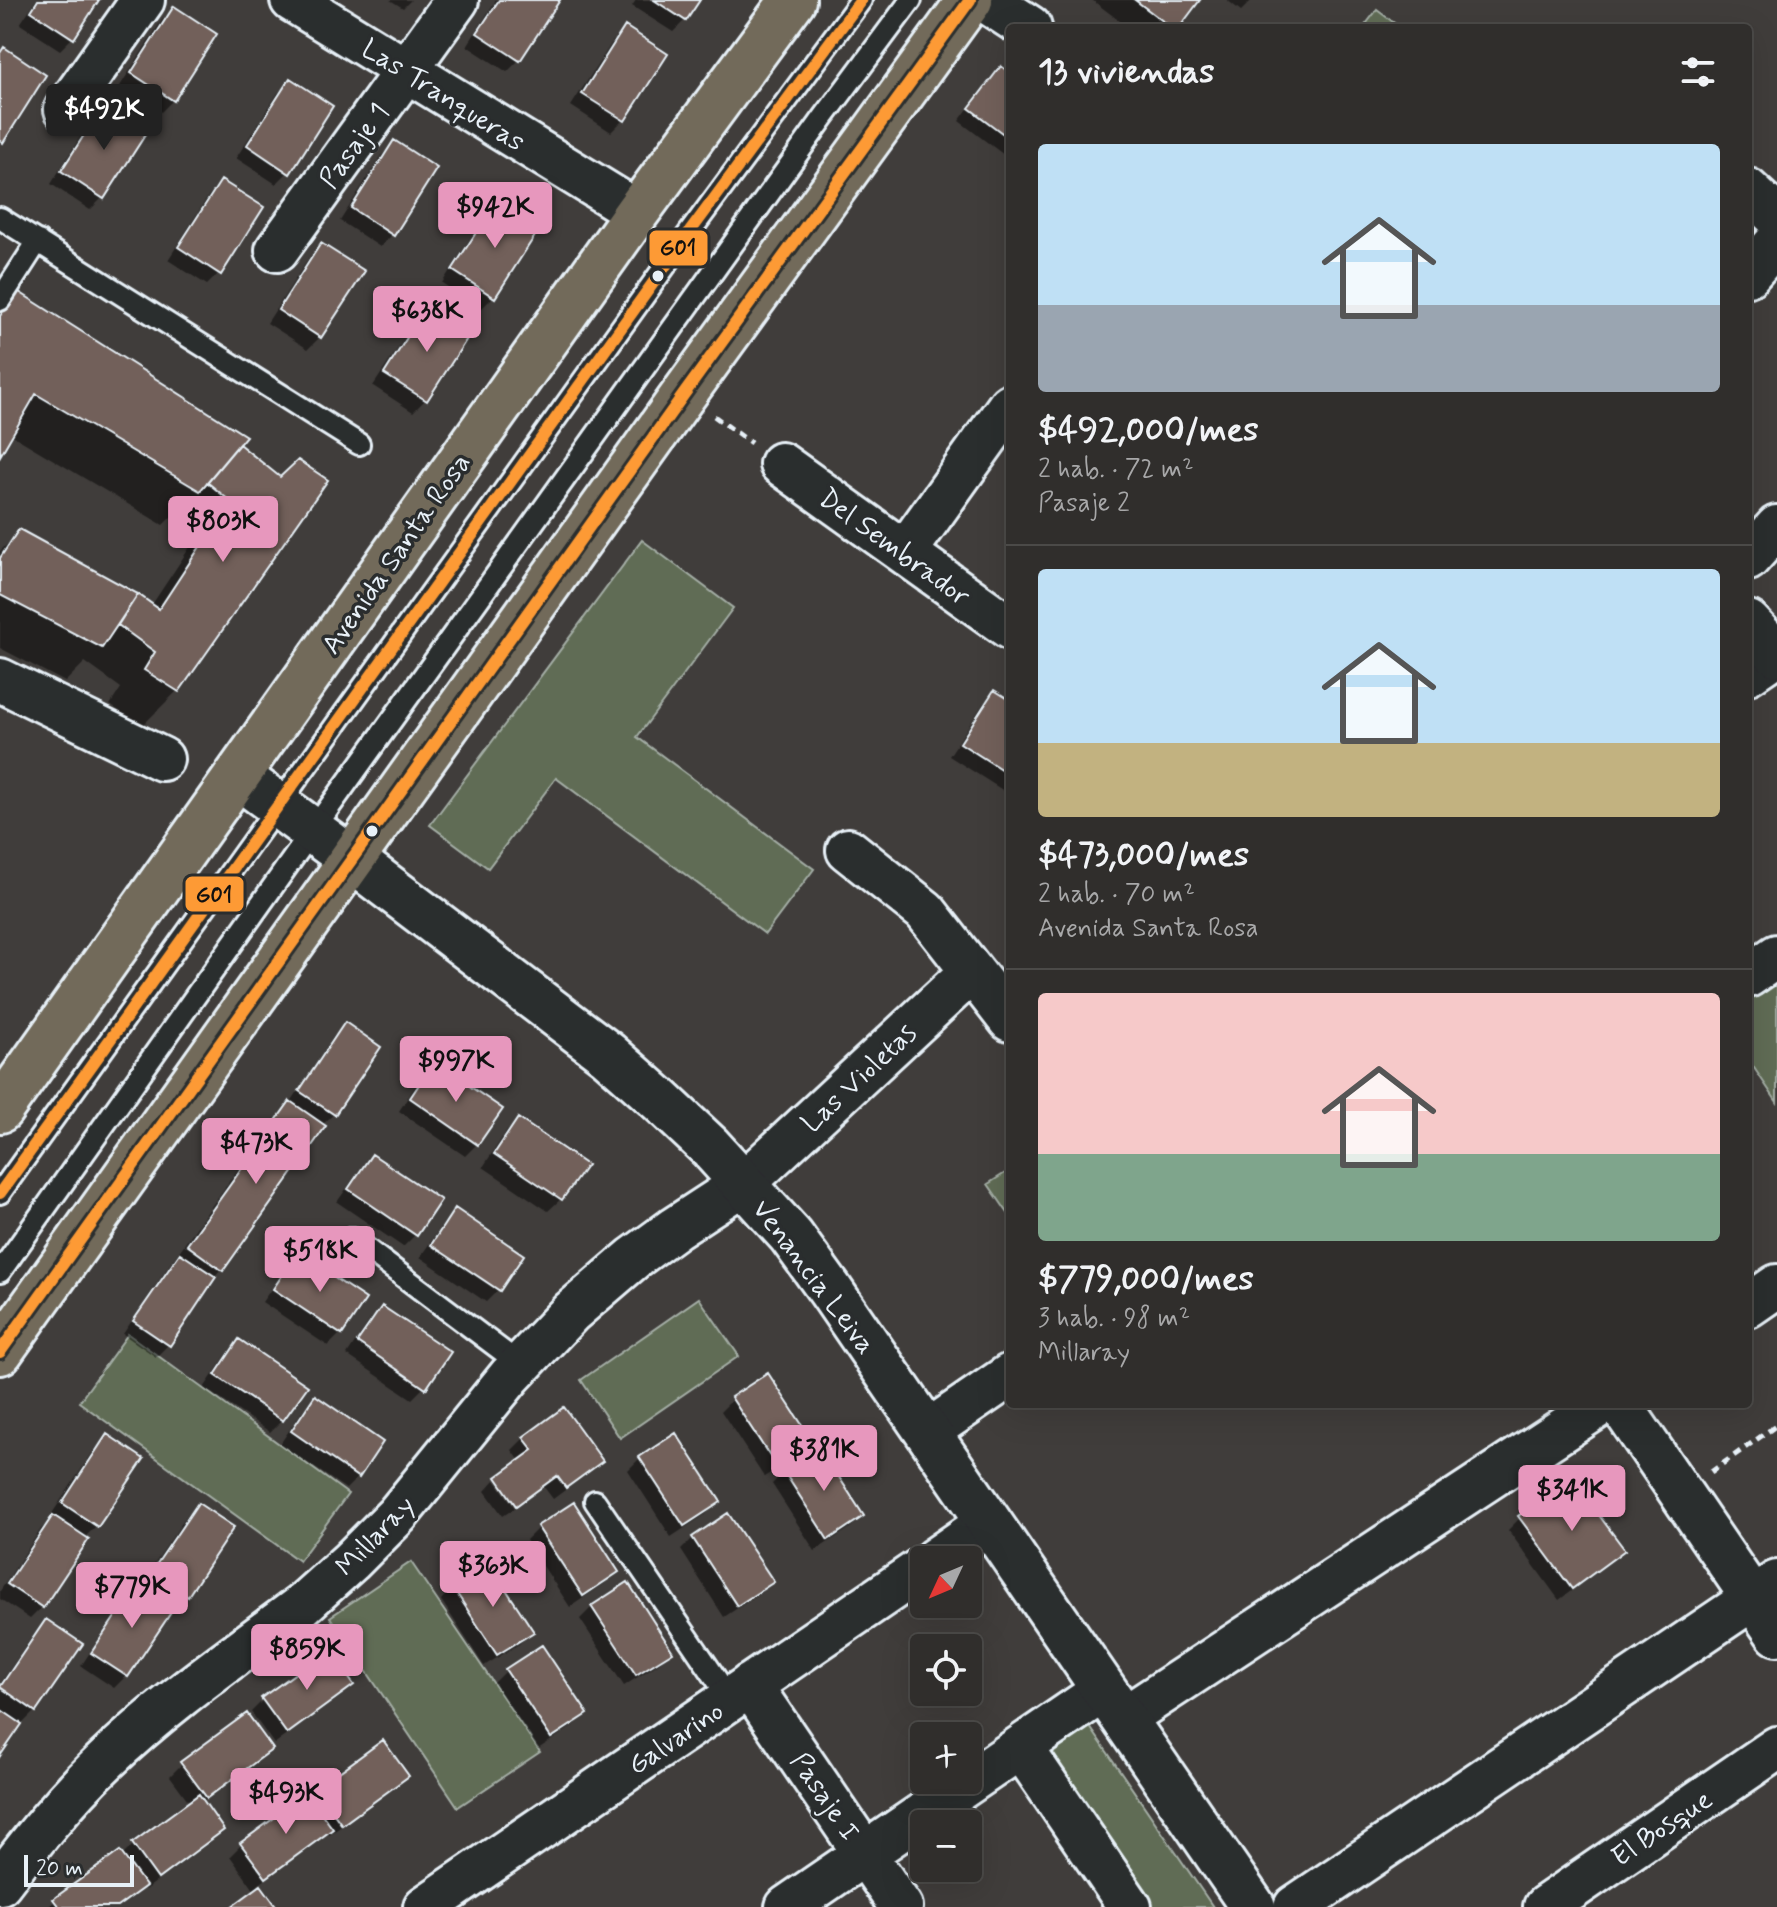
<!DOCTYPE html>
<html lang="es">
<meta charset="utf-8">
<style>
:root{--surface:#302e2c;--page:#3c3a38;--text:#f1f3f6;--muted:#a8a8a9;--line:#4b4a48;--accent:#e797bd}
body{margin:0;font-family:Mynerve,sans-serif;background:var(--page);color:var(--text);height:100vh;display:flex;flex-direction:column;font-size:30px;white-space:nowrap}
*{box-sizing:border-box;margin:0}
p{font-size:26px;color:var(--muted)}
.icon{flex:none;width:44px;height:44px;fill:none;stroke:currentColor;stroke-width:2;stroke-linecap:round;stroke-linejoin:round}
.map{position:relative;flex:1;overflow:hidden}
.sheet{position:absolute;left:1006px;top:24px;width:746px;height:1384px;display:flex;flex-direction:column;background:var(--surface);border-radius:8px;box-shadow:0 8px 32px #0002,0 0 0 2px var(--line)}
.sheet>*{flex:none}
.needle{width:52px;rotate:226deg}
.tools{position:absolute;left:910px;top:1546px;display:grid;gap:16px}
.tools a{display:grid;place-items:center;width:72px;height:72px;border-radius:8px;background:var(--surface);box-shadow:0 8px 32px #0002,0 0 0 2px var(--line);font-size:40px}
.scale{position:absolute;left:24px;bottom:20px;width:110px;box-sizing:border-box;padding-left:8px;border:4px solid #e8f1f8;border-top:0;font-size:22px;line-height:28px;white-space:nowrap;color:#e8f1f8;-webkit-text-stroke:6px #2a2d2e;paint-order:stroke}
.price{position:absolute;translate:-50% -68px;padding:0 18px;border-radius:8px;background:var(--accent);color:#111;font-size:26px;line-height:52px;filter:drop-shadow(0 2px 4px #0008)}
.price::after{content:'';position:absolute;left:50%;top:48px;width:24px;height:18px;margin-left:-12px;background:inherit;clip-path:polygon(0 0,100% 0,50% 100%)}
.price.selected{background:#222;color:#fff}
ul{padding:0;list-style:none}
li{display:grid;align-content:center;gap:16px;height:424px;padding:0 32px}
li+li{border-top:2px solid var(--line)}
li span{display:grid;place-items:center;height:248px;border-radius:8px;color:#555}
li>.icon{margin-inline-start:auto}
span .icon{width:144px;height:144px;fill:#fffc;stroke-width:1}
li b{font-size:34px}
h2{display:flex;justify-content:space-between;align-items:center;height:96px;padding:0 32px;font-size:34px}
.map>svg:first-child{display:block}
.green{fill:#606c54;stroke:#a4aea6;stroke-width:2}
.shadow{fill:#0007}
.building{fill:#72615a;stroke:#e8f1f8;stroke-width:2}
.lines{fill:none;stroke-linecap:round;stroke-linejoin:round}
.service-casing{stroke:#e8f1f8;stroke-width:26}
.minor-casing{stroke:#e8f1f8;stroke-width:48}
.tertiary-casing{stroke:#e8f1f8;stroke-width:50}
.primary-casing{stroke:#e8f1f8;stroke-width:50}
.path{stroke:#e8f1f8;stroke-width:5;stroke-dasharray:8 6;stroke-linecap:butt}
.service{stroke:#2a2d2e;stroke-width:20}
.minor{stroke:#2a2d2e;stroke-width:42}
.tertiary{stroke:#2a2d2e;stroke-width:44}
.primary{stroke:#726b5a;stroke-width:44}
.bus-1-casing{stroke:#2a2d2e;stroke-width:18}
.bus-1{stroke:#fd9a35;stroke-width:12}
.bus-dot{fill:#e8f1f8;stroke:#2a2d2e;stroke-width:3}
.labels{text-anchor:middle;stroke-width:7;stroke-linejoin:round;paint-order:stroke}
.street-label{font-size:28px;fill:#e8f1f8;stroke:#2a2d2e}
.line-badge{stroke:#2a2d2e;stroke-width:3}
.pale-badge-label{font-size:22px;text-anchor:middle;font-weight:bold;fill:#111}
</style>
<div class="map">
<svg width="1777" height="1907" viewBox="0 0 1777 1907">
<rect width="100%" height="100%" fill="#403d3b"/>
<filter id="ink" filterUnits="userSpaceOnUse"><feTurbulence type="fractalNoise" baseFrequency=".0125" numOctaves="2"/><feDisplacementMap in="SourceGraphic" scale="16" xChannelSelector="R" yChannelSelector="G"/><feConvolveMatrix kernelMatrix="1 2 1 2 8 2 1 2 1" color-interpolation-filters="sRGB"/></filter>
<g filter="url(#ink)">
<path class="green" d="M 1377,10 L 1401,28 L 1363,28 Z
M 642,540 L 733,608 L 637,737 L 814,869 L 765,934 L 556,778 L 488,868 L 430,825 Z
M 1777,974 L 1777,1102 L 1748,1059 L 1748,995 Z
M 1010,1170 L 1010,1216 L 988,1184 Z
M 699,1298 L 739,1356 L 620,1438 L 581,1380 Z
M 128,1334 L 348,1494 L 299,1561 L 79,1402 Z
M 411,1562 L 540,1752 L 458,1807 L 330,1617 Z
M 1086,1721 L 1213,1907 L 1142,1907 L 1038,1754 Z"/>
<path class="shadow" d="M 36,0 L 97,0 L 72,38 L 60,50 L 20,24 Z
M 390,0 L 411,0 L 403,8 Z
M 496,0 L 557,0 L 519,60 L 507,72 L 467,46 Z
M 636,0 L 697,0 L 685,20 L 673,32 L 632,6 Z
M 1092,0 L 1197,0 L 1176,28 L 1129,28 Z
M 1227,0 L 1252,0 L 1241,11 Z
M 174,8 L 173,100 L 161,112 L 120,86 L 162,20 Z
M 625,29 L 665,55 L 623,120 L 611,132 L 571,106 L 613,41 Z
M 1001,68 L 1010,75 L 1010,156 L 1008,158 L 959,121 L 989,80 Z
M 290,81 L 288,172 L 276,184 L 236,158 L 278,93 Z
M 104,106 L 102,198 L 90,210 L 51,184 L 92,118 Z
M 394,143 L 392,235 L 380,247 L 340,221 L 382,155 Z
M 221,183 L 219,273 L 207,285 L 168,260 L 209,195 Z
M 496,205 L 493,297 L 481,309 L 442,283 L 484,217 Z
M 321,246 L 362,272 L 320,337 L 308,349 L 267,323 L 309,258 Z
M 16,293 L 236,445 L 280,479 L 177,691 L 142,726 L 110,705 L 121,688 L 85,662 L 65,682 L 0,648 L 0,551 L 20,532 L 137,595 L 151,606 L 196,538 L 171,517 L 163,525 L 10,434 L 0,452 L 0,309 Z
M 428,309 L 467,335 L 425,400 L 413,412 L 373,386 L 416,321 Z
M 995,692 L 1010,702 L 1010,786 L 1004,791 L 949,756 L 983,704 Z
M 345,1025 L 334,1114 L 322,1125 L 221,1269 L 212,1279 L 168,1345 L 156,1357 L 123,1334 L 168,1267 L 272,1122 L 289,1105 L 333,1037 Z
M 434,1064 L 477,1144 L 465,1156 L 399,1111 L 422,1076 Z
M 518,1120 L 584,1165 L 561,1199 L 548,1211 L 483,1167 L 506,1132 Z
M 373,1156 L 438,1201 L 415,1235 L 403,1247 L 337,1202 L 361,1168 Z
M 456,1211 L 498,1290 L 486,1302 L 420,1257 L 444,1223 Z
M 298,1256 L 363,1300 L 340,1334 L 328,1346 L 262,1302 L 286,1268 Z
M 382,1308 L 424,1387 L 412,1399 L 347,1355 L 370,1320 Z
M 239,1341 L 282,1420 L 270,1432 L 204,1388 L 227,1354 Z
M 315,1398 L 358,1477 L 346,1489 L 280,1444 L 303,1410 Z
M 733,1399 L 811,1443 L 799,1455 L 764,1477 L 721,1411 Z
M 107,1437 L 96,1526 L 84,1538 L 42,1607 L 30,1619 L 0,1599 L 0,1591 L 41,1529 L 53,1517 L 51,1515 L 95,1449 Z
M 524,1438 L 600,1461 L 588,1473 L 553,1499 L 544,1487 L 518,1505 L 498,1478 L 520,1461 L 512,1450 Z
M 819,1449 L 862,1516 L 850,1528 L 815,1551 L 772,1484 L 784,1472 Z
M 640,1458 L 718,1502 L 706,1514 L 671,1537 L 628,1470 Z
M 495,1480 L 515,1508 L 503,1516 L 485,1491 Z
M 198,1505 L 187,1594 L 175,1606 L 141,1584 L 186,1517 Z
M 1520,1518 L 1622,1550 L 1610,1562 L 1559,1600 L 1508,1530 Z
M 538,1528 L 616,1572 L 604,1584 L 570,1607 L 526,1540 Z
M 693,1538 L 771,1582 L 759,1594 L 724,1617 L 681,1550 Z
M 488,1565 L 531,1632 L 519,1644 L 484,1666 L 441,1600 L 453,1587 Z
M 138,1586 L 171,1609 L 126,1676 L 114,1688 L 81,1666 L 126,1598 Z
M 592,1607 L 671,1651 L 659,1663 L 624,1686 L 580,1619 Z
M 46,1622 L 80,1644 L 35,1711 L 23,1723 L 20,1722 L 0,1752 L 0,1684 L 34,1634 Z
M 506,1671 L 585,1714 L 573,1726 L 538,1749 L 494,1683 Z
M 352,1685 L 340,1697 L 274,1744 L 251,1712 L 263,1700 Z
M 382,1743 L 406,1776 L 394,1788 L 329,1835 L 327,1832 L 318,1841 L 258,1885 L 274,1907 L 234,1907 L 255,1891 L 230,1856 L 242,1844 L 309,1799 L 317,1791 Z
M 271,1749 L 259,1761 L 202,1802 L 222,1830 L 210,1842 L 145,1890 L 142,1887 L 119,1907 L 48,1907 L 55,1901 L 122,1856 L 133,1845 L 190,1803 L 170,1776 L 182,1764 Z"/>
<path class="building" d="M 38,0 L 99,0 L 74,39 L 31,11 Z
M 499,0 L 560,0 L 520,61 L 477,33 Z
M 654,0 L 700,0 L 686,21 Z
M 1135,0 L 1200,0 L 1179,28 L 1172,28 Z
M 174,6 L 217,34 L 174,101 L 131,73 Z
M 625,26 L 668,54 L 625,121 L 582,94 Z
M 4,47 L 46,75 L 3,143 L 0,140 L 0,53 Z
M 1001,66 L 1010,73 L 1010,139 L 969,108 Z
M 290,78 L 333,106 L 290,174 L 247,145 Z
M 104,104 L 147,132 L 104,199 L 61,171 Z
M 394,140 L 437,168 L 394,236 L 351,208 Z
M 221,180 L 264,207 L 221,275 L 178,247 Z
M 495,203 L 538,231 L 495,298 L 452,270 Z
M 321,243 L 365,271 L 321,338 L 278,310 Z
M 16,290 L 246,436 L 200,491 L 36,394 L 0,456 L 0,316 Z
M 427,306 L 470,334 L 427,401 L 384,374 Z
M 239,444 L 280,477 L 298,460 L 328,480 L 179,692 L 144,670 L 155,652 L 118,625 L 138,594 L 159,609 L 230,501 L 207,482 Z
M 19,529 L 138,594 L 102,648 L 0,595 L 0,558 Z
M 994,690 L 1010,700 L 1010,775 L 960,743 Z
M 345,1022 L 381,1047 L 335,1115 L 299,1091 Z
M 434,1062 L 503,1109 L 478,1145 L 410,1098 Z
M 290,1101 L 326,1126 L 223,1271 L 187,1245 Z
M 518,1118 L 587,1165 L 562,1200 L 494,1154 Z
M 372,1154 L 441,1200 L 417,1236 L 348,1189 Z
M 455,1208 L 524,1255 L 500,1291 L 431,1245 Z
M 180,1253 L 216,1277 L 170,1346 L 133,1321 Z
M 297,1253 L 366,1299 L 342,1335 L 273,1289 Z
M 382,1306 L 451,1352 L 426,1389 L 357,1342 Z
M 239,1339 L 308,1386 L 283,1421 L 215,1375 Z
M 768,1373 L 814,1443 L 777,1467 L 731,1397 Z
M 315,1395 L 383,1442 L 359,1478 L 291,1431 Z
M 564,1407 L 603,1461 L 566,1488 L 557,1476 L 516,1506 L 496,1477 L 533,1450 L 523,1437 Z
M 676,1433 L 721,1502 L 684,1526 L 639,1457 Z
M 107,1434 L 144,1459 L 98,1527 L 62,1503 Z
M 819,1446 L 864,1516 L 828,1540 L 783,1470 Z
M 1571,1478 L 1625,1550 L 1572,1589 L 1518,1516 Z
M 574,1502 L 619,1572 L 583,1596 L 537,1526 Z
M 198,1503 L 234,1527 L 188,1596 L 152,1571 Z
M 728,1513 L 774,1582 L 737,1606 L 692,1537 Z
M 53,1515 L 89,1539 L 43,1608 L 7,1584 Z
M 488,1562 L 534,1632 L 497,1655 L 452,1586 Z
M 628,1582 L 673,1652 L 636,1675 L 591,1606 Z
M 137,1584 L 174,1608 L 128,1677 L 91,1653 Z
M 46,1619 L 83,1644 L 36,1712 L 0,1687 Z
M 542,1645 L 588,1714 L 551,1738 L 505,1669 Z
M 328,1650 L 354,1685 L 287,1734 L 261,1698 Z
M 0,1709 L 22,1724 L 0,1756 Z
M 247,1713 L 273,1749 L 207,1798 L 180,1762 Z
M 383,1740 L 409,1776 L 342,1825 L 316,1789 Z
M 199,1794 L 224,1830 L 158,1879 L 132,1843 Z
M 307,1794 L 333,1829 L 266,1878 L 240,1843 Z
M 120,1851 L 146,1886 L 117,1907 L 59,1907 L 53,1899 Z
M 261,1885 L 277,1907 L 231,1907 Z"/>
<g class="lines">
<defs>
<path id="service" d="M 0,218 L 359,444
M 0,300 L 38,241
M 0,1193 L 689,233 L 861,0
M 352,1238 L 521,1365
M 0,1272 L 313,830 L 824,117 L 911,0
M 595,1501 L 730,1699"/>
<path id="minor" d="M 292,0 L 637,212
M 66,109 L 143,0
M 1748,190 L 1777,217
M 277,250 L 457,0
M 1748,275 L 1777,242
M 781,464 L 1010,628
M 905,552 L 1010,405
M 1748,559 L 1777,527
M 1748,673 L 1776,654
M 0,680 L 162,759
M 848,850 L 925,911 L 1010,1020
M 1748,976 L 1777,956
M 1748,1306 L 1777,1286
M 1620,1404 L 1777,1634
M 927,1432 L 1010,1375
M 934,1560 L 989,1522
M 750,1685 L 901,1907
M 1124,1718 L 1602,1404
M 1021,1747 L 1130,1907
M 0,1883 C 32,1841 65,1799 104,1762 C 164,1704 234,1656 301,1606 L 351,1561 L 397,1515 L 510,1376 L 571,1312 L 634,1258 L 675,1228 L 744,1183 L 972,971
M 425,1907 L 924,1567
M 787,1907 L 1104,1690
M 1295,1907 L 1777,1582
M 1545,1907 L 1777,1748"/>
<path id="tertiary" d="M 986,0 L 1029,28
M 1748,623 L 1777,654
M 238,776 L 351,859 L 608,1054 L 660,1100 L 710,1147 L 791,1236 L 830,1290 L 1253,1907"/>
<path id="primary" d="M 0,1110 L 637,212 L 793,0
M 0,1352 L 684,394 L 970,0"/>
</defs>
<use href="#service" class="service-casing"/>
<use href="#minor" class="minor-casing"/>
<use href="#tertiary" class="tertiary-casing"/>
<use href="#primary" class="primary-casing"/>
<path class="path" d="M 714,416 L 751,443
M 1711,1472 L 1777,1425"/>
<use href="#service" class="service"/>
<use href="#minor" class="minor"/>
<use href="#tertiary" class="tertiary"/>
<use href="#primary" class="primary"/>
<defs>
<path id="bus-1" d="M 0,1193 L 689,233 L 861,0
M 0,1352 L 684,394 L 970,0"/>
</defs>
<use href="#bus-1" class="bus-1-casing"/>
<use href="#bus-1" class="bus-1"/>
</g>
</g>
<g class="bus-dot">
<circle cx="658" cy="276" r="7"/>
<circle cx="372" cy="831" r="7"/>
</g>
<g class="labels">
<g class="street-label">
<text transform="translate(444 94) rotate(32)" y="10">Las Tranqueras</text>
<text transform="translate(353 145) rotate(-54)" y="10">Pasaje 1</text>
<text transform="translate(895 546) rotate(36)" y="10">Del Sembrador</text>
<text transform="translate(395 553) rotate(-55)" y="10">Avenida Santa Rosa</text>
<text transform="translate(858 1077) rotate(-43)" y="10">Las Violetas</text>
<text transform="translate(815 1276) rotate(53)" y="10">Venancia Leiva</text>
<text transform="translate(374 1535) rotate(-46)" y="10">Millaray</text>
<text transform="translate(675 1737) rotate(-34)" y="10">Galvarino</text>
<text transform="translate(826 1796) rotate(56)" y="10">Pasaje I</text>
<text transform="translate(1661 1827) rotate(-34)" y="10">El Bosque</text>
</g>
</g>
<g class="line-badge">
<rect x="648" y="229" width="61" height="38" rx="8" fill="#fd9a35"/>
<rect x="184" y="875" width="61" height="38" rx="8" fill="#fd9a35"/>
</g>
<g class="pale-badge-label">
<text x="678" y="255">G01</text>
<text x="214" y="902">G01</text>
</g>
</svg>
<div class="tools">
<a><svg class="needle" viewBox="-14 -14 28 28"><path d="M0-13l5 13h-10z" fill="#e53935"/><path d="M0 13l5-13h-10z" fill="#a8a8a9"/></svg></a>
<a><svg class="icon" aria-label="locate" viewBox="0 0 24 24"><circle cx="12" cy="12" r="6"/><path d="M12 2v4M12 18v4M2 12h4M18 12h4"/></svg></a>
<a>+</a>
<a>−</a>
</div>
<div class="scale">20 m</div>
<b class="price selected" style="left:104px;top:152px">$492K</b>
<b class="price" style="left:495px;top:250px">$942K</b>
<b class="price" style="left:427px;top:354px">$638K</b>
<b class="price" style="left:223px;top:564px">$803K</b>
<b class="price" style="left:456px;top:1104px">$997K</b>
<b class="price" style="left:256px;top:1186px">$473K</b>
<b class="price" style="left:320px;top:1294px">$518K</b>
<b class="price" style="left:824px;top:1493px">$381K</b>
<b class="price" style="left:1572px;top:1533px">$341K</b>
<b class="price" style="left:493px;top:1609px">$363K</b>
<b class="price" style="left:132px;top:1630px">$779K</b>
<b class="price" style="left:307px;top:1692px">$859K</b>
<b class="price" style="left:286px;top:1836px">$493K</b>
<section class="sheet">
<h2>13 viviendas<svg class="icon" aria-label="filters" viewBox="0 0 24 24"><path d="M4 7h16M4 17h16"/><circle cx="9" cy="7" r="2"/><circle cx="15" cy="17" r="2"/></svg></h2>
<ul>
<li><span style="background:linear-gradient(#bfe0f5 65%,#9aa5b1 0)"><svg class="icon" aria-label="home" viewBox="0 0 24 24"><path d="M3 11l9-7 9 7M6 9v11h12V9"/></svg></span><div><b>$492,000/mes</b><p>2 hab. · 72 m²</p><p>Pasaje 2</p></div></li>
<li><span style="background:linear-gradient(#bfe0f5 70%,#c2b280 0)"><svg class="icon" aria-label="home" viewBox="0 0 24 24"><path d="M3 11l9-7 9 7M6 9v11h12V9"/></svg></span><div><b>$473,000/mes</b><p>2 hab. · 70 m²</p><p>Avenida Santa Rosa</p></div></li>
<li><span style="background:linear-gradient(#f6c9c9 65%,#7fa58c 0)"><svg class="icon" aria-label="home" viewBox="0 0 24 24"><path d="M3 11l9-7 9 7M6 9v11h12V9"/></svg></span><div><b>$779,000/mes</b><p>3 hab. · 98 m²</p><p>Millaray</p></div></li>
</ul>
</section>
</div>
